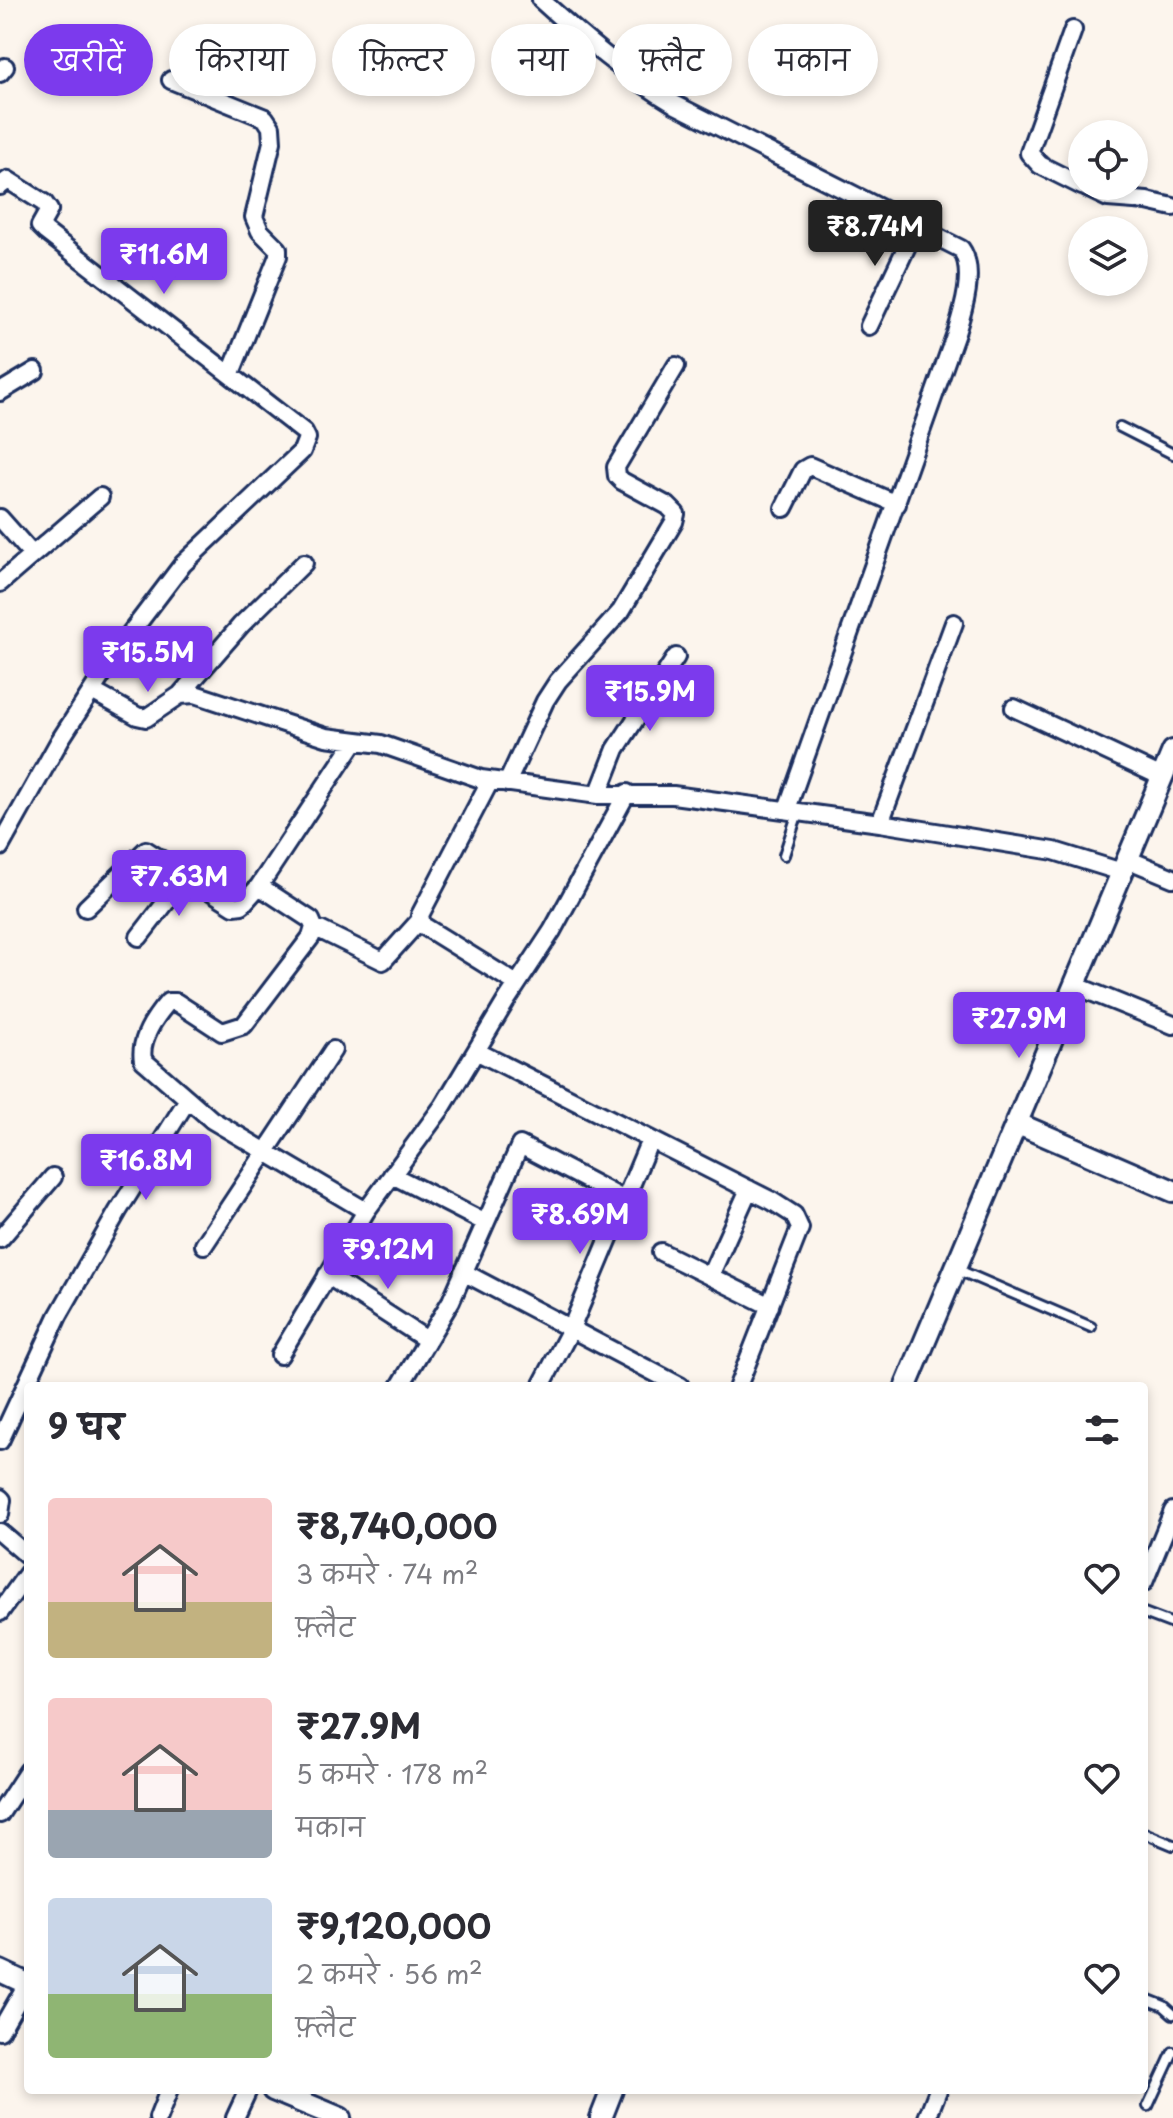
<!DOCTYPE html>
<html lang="hi">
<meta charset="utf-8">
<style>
:root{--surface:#fff;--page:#f2f2f3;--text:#2b2b33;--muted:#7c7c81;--accent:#7c3aed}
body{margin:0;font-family:"Playpen Sans","Playpen Sans Deva",sans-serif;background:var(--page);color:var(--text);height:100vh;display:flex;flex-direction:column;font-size:30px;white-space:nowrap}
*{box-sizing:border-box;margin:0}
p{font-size:26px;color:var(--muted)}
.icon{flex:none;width:44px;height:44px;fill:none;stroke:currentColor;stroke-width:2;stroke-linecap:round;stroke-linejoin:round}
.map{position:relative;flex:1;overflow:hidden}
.sheet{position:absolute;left:24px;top:1382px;width:1124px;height:712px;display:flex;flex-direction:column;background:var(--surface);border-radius:8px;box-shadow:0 4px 12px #0003}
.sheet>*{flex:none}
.banner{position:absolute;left:24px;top:24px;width:1126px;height:72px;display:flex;gap:16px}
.buttons{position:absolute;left:1068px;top:120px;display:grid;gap:16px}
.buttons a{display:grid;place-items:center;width:80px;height:80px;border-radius:50%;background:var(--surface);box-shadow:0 4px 12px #0003;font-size:40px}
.price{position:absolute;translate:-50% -68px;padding:0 18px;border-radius:8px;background:var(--accent);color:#fff;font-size:26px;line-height:52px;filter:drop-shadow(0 2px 4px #0008)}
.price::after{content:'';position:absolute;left:50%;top:48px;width:24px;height:18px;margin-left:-12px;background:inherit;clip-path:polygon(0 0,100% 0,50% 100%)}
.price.current{background:#222;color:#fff}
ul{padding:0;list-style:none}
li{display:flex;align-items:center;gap:24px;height:200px;padding:0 24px}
li span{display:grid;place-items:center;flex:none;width:224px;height:160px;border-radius:8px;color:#555}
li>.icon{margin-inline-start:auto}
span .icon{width:96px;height:96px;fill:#fffc;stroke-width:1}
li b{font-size:34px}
h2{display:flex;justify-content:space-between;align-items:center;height:96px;padding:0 24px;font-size:34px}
.tag{padding:0 28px;border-radius:36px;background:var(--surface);box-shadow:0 4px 12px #0003;font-size:28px;line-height:72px}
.tag.current{background:var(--accent);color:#fff}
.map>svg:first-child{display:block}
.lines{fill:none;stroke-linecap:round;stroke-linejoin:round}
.service-casing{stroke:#1b2f5e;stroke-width:14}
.minor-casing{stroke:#1b2f5e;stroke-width:22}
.tertiary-casing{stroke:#1b2f5e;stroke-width:26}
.service{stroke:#fff;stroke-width:8}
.minor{stroke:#fff;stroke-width:16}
.tertiary{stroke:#fff;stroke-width:20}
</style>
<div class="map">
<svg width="1173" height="2118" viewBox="0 0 1173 2118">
<rect width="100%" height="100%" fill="#fcf5ed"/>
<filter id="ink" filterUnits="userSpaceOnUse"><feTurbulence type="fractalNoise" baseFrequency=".0125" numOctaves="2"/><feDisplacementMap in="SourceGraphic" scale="16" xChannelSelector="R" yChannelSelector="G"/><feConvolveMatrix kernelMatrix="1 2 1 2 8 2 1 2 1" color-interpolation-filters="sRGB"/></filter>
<g filter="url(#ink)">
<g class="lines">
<defs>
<path id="service" d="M 1120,427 L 1173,454
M 784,855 L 798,812
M 956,1269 L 1091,1327
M 1144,1613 L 1173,1624
M 1144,1833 L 1173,1845
M 1144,1998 L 1164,2006 L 1173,2014
M 1148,2106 L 1173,2052"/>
<path id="minor" d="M 541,0 C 584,39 626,75 676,105 L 961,249 C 976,270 963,311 956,333 L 787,809
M 1073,30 L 1029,153 L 1040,165 L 1082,186
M 0,73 L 5,67
M 171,80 L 265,118 L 271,127 L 272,142 L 254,217 L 260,231 L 278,249 L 278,256 L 231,373
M 0,186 L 8,180 L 44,203 L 49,210 L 40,226 L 46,232 L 304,432 L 307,438 L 302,451 L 183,564 L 120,647 L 60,740 L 0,847
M 1083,186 L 1108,198 L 1147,201 L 1173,207
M 869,326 L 916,227
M 0,392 L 35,371
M 784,508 L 803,470 L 810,466 L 897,504
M 0,518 L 32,554
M 0,583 L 100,497
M 92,691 L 137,716 L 146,718 L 180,695 L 195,694 L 326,737 L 381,744 L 481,779 L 598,795 L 673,795 L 880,823 L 1054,851 L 1122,872
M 180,695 L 241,625 L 304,563
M 1014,708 L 1162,777
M 490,781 L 420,915 L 422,925 L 517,984
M 507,783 L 545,701 L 558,681 L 621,611 L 674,522 L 676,514 L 668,506 L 622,481 L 617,476 L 616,467 L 676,366
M 598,795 L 616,749 L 676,657
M 880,823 L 954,623
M 1127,859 L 1173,878
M 86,908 L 146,850 L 234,906 L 242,905 L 259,886 L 355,741
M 314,927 L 383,961 L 419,921
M 139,937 L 187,875
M 1074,985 L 1173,1025
M 476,1051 L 772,1201 L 794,1215 L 800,1228 L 738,1386
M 188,1099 L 143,1060 C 139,1039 155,1017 168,1002 L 176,1002 L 222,1032 L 244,1025 L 311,937 L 314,927 L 311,920 L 259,886
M 392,1175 L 484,1222
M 0,1239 L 53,1177
M 204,1245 L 333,1050
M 661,1252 L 770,1306
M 463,1272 L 680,1386
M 327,1275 L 427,1340
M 710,1276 L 749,1189
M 280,1355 L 366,1211 L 443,1106 L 506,1001 L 552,931 L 627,793
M 400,1386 L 451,1301 L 520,1145 L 625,1200
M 541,1386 L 571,1329 L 650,1140
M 0,1441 L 58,1316 L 118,1211 L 188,1099 L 212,1120 L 366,1211
M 0,1498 L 2,1500 L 0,1514
M 0,1532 L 28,1556
M 1144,1582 L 1173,1511
M 0,1612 L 28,1573
M 0,1814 L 28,1771
M 0,2031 L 27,1984
M 158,2118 L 169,2090
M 235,2118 L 248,2090
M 927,2118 L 938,2090"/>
<path id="tertiary" d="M 1016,1123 L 1173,1191
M 906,1386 L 1173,751
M 0,1971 L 28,1984
M 273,2090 L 340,2118
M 601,2118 L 612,2090"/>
</defs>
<use href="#service" class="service-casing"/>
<use href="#minor" class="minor-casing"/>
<use href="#tertiary" class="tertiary-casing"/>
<use href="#service" class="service"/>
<use href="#minor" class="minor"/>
<use href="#tertiary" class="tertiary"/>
</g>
</g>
</svg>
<div class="buttons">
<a><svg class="icon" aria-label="locate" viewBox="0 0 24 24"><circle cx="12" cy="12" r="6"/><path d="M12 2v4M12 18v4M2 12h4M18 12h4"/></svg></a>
<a><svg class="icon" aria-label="layers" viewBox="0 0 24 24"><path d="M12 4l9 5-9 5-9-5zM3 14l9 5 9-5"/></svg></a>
</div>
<b class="price current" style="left:875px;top:268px">₹8.74M</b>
<b class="price" style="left:164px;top:296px">₹11.6M</b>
<b class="price" style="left:148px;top:694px">₹15.5M</b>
<b class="price" style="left:650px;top:733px">₹15.9M</b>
<b class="price" style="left:179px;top:918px">₹7.63M</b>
<b class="price" style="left:1019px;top:1060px">₹27.9M</b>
<b class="price" style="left:146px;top:1202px">₹16.8M</b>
<b class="price" style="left:580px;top:1256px">₹8.69M</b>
<b class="price" style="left:388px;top:1291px">₹9.12M</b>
<div class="banner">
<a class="tag current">खरीदें</a>
<a class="tag">किराया</a>
<a class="tag">फ़िल्टर</a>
<a class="tag">नया</a>
<a class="tag">फ़्लैट</a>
<a class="tag">मकान</a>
</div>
<section class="sheet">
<h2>9 घर<svg class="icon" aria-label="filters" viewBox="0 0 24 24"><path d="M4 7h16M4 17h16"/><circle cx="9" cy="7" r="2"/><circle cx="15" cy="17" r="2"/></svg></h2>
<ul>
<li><span style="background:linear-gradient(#f6c9c9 65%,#c2b280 0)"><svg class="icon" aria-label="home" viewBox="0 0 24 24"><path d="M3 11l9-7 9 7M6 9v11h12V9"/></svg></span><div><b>₹8,740,000</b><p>3 कमरे · 74 m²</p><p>फ़्लैट</p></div><svg class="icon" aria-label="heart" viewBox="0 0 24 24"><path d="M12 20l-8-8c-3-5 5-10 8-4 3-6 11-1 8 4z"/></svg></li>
<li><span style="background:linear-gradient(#f6c9c9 70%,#9aa5b1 0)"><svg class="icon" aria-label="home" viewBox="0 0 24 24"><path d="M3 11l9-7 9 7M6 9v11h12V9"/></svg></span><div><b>₹27.9M</b><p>5 कमरे · 178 m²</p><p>मकान</p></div><svg class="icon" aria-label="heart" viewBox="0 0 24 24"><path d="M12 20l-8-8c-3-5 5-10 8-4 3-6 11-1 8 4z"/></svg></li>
<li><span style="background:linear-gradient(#c9d6e8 60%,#8fb573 0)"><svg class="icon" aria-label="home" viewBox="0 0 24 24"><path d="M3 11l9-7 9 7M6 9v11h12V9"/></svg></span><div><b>₹9,120,000</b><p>2 कमरे · 56 m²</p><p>फ़्लैट</p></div><svg class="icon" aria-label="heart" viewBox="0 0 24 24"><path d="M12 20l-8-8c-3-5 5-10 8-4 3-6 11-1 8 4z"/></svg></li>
</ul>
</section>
</div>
